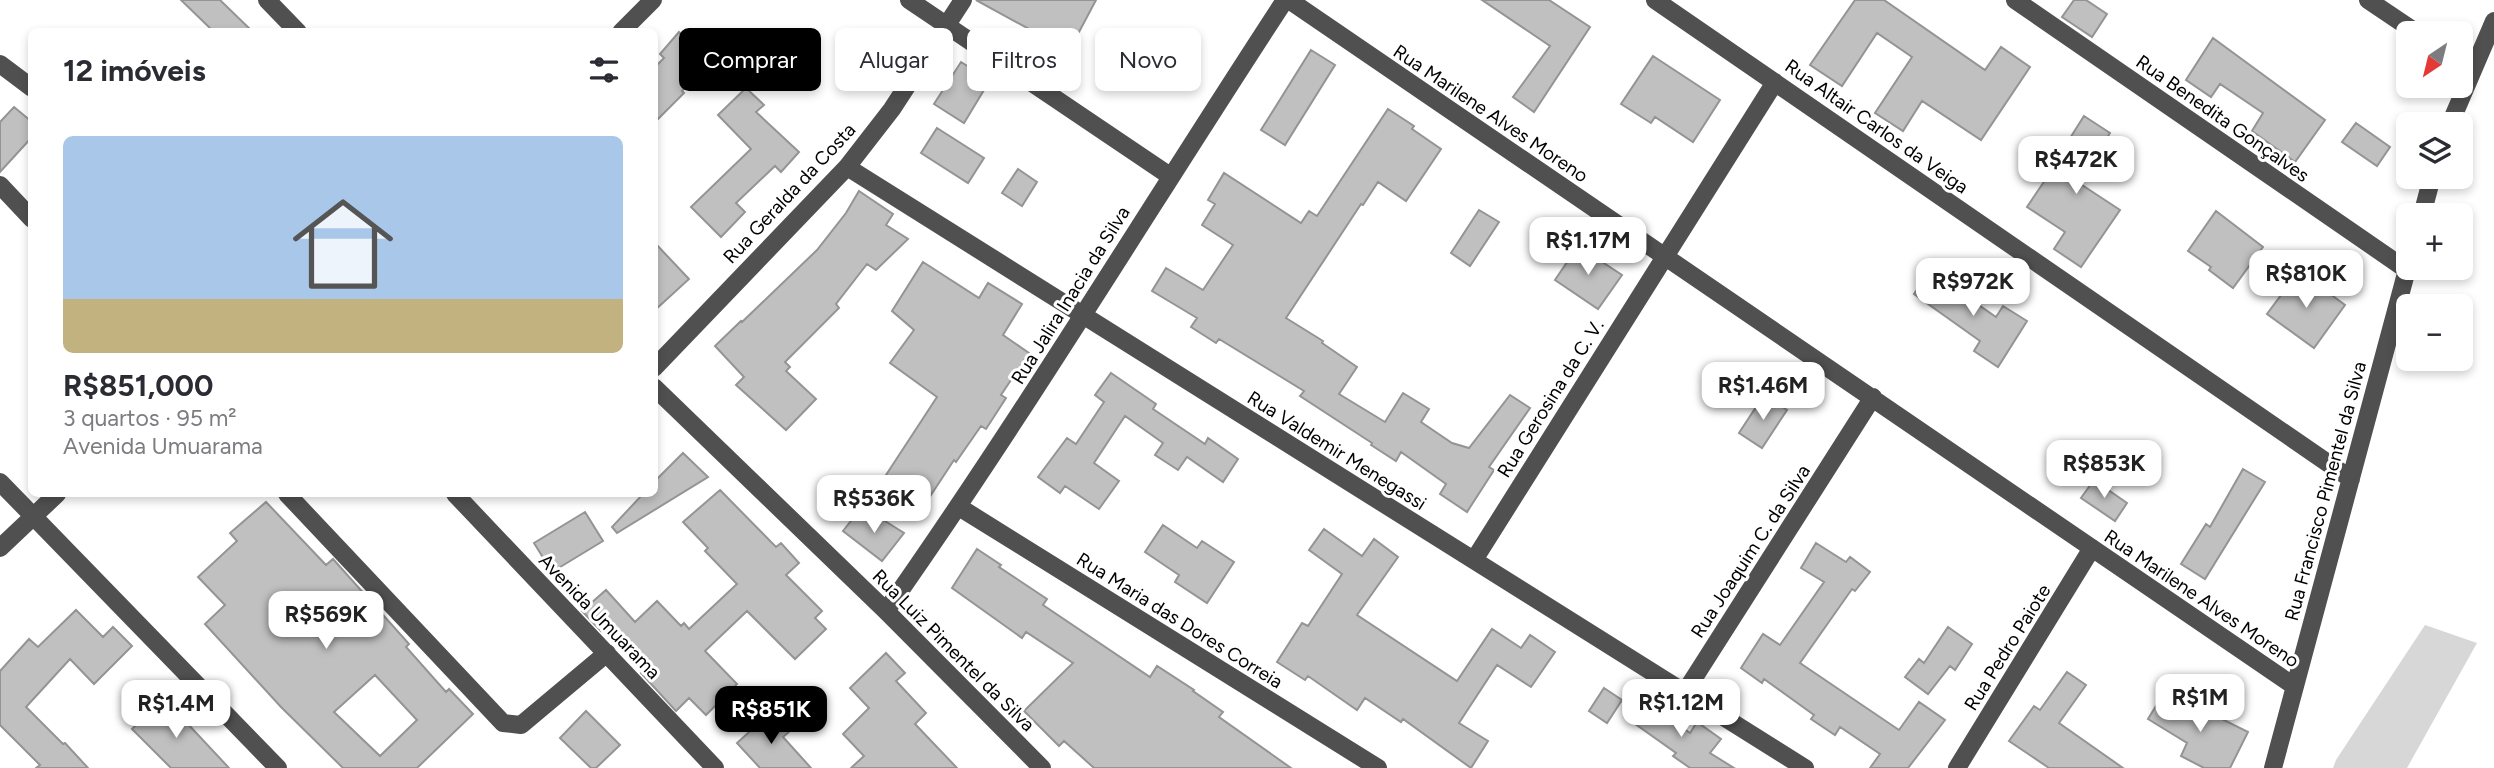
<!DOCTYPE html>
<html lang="pt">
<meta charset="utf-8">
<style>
:root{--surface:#fff;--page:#f7f7f7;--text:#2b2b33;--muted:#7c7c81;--accent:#000}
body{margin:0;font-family:Figtree,sans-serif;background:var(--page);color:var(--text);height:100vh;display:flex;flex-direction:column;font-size:26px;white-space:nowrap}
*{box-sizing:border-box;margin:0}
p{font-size:23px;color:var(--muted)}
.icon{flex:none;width:38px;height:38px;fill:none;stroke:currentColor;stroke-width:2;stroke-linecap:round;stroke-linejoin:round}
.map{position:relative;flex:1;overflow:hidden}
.details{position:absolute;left:28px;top:28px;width:630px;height:469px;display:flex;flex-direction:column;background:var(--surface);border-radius:10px;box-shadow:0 4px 10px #0003}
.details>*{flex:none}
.top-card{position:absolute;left:679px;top:28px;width:665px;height:63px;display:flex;gap:14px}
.needle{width:46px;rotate:215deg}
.tools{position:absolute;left:2396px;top:21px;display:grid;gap:14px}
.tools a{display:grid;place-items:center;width:77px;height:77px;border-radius:10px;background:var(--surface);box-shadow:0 4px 10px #0003;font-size:35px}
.price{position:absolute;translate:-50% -60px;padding:0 16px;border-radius:14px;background:#fff;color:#222;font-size:23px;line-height:46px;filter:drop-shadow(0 2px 4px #0008)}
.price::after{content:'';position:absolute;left:50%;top:42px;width:21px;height:16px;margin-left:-10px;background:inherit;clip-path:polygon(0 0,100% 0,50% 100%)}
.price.selected{background:var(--accent);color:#fff}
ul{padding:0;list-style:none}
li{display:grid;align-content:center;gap:14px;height:371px;padding:0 35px}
li span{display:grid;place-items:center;height:217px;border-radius:10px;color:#555}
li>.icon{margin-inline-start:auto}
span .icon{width:126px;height:126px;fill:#fffc;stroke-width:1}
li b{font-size:30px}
h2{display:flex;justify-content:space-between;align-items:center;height:84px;padding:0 35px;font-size:30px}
.pill{padding:0 24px;border-radius:10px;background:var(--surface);box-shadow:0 4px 10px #0003;font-size:24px;line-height:63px}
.pill.selected{background:var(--accent);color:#fff}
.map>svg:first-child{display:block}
.green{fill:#d7d7d7}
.building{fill:#c0c0c0;stroke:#949494;stroke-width:2;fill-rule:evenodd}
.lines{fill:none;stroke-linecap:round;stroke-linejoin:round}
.minor{stroke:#505050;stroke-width:18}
.labels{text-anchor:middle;stroke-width:6;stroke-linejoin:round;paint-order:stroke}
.street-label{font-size:19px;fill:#000;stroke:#fff}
</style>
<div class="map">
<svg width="2494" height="768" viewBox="0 0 2494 768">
<rect width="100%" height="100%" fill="#fff"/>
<path class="green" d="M 2425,625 L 2477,643 L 2407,768 L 2333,768 L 2336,760 Z"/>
<path class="building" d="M 181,0 L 220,0 L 253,32 L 214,32 Z
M 976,0 L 1096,0 L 1069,51 Z
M 1482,0 L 1549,0 L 1590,27 L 1534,112 L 1513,97 L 1550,46 Z
M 1855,0 L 1884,0 L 1985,70 L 2001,47 L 2030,67 L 1981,140 L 1922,101 L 1903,131 L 1875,113 L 1912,57 L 1877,33 L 1842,86 L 1810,65 Z
M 2074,0 L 2086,0 L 2107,14 L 2092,37 L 2062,17 Z
M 679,32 L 710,59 L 682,91 L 684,93 L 654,123 L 654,68 L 664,58 L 660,54 Z
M 2213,38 L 2325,120 L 2295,162 L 2252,131 L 2263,113 L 2220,84 L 2211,97 L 2186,80 Z
M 1311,50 L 1335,65 L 1285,145 L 1261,130 Z
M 1653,56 L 1720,100 L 1693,142 L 1655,117 L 1651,123 L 1621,104 Z
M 961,62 L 990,80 L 964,123 L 934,104 Z
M 746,88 L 764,105 L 756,112 L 799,152 L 781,172 L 775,166 L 736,203 L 745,212 L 721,237 L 691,207 L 751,149 L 718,115 Z
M 14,107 L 32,122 L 32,137 L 0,172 L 0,122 Z
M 1388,109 L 1414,126 L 1412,129 L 1441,149 L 1406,201 L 1378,182 L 1363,205 L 1361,204 L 1286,318 L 1323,341 L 1322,343 L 1357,367 L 1339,394 L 1385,422 L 1403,393 L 1429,409 L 1421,422 L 1452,443 L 1469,448 L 1510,395 L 1530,408 L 1489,467 L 1494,470 L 1467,512 L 1440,494 L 1446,484 L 1401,452 L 1396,461 L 1371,445 L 1372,443 L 1300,396 L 1304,391 L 1219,339 L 1216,343 L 1191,327 L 1197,318 L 1152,291 L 1166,268 L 1203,290 L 1233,245 L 1202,225 L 1215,204 L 1208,200 L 1224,173 L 1301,223 L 1309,211 L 1317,216 Z
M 2084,116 L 2110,133 L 2079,183 L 2120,210 L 2081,267 L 2054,249 L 2065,232 L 2027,207 L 2062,155 L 2060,154 Z
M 2356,123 L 2390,147 L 2377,166 L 2342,142 Z
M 937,128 L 984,158 L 968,183 L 921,153 Z
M 1018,169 L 1037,182 L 1022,206 L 1002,193 Z
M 859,191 L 893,214 L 886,225 L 908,239 L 876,270 L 867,264 L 836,304 L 839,308 L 785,362 L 790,367 L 786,371 L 816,399 L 786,430 L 736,385 L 744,377 L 715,346 L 741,321 L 742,322 L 817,250 L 846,213 Z
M 1479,210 L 1499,222 L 1470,266 L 1451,253 Z
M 2216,211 L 2263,247 L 2233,288 L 2209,270 L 2211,267 L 2188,251 Z
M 654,242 L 689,279 L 654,311 Z
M 1578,246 L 1622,275 L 1598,309 L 1555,280 Z
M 923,262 L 979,298 L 988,283 L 1022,304 L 1003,335 L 1029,353 L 1001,395 L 1006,398 L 986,429 L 981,426 L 956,462 L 954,460 L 925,504 L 886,475 L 937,397 L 890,363 L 914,330 L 892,311 Z
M 1930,271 L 1996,317 L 2003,306 L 2027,321 L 1998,367 L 1974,351 L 1980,341 L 1914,294 Z
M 2299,271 L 2345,305 L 2314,348 L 2267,314 Z
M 1111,373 L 1156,404 L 1153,409 L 1205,444 L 1208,438 L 1238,459 L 1223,482 L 1187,457 L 1178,470 L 1155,455 L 1163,443 L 1125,416 L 1094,463 L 1119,481 L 1099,509 L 1065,486 L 1060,493 L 1038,477 L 1067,438 L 1076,444 L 1104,402 L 1095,395 Z
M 1764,395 L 1787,410 L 1762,448 L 1739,433 Z
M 683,453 L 708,477 L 617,533 L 612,527 L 643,494 L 654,494 L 654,482 Z
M 2243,469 L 2265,482 L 2205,579 L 2181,564 L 2206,524 L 2210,527 Z
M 2094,480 L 2127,503 L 2115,521 L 2081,498 Z
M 720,490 L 776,547 L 781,543 L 799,563 L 786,575 L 822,611 L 815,618 L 826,629 L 795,659 L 747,611 L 705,651 L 737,684 L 706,715 L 689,698 L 676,711 L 641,673 L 646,668 L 605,627 L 601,631 L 582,611 L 606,590 L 635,622 L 657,601 L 681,626 L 684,623 L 689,629 L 737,584 L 705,551 L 708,548 L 683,522 Z
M 266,502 L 326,565 L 333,559 L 409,644 L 406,647 L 446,692 L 449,689 L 473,714 L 417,768 L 343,768 L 281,707 L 205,624 L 225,605 L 198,577 L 237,541 L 230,533 ZM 375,675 L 417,720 L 380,756 L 334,712 Z
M 585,512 L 603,541 L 552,572 L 534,543 Z
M 858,512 L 872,523 L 877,516 L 904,533 L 882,561 L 843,531 Z
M 1163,525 L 1197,548 L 1202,541 L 1234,562 L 1207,603 L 1175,582 L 1179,575 L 1145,552 Z
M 1324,529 L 1362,556 L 1374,539 L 1398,557 L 1357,615 L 1457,681 L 1492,629 L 1521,648 L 1530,635 L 1555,652 L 1531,687 L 1497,665 L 1459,723 L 1488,741 L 1471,768 L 1403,719 L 1401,722 L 1365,698 L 1357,710 L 1308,676 L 1305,680 L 1277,662 L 1302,623 L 1308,626 L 1342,574 L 1309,550 Z
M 1816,543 L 1846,562 L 1850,557 L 1870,572 L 1855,591 L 1852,589 L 1800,663 L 1899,730 L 1919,702 L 1945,720 L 1908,768 L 1870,768 L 1880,754 L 1840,727 L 1835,735 L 1811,719 L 1814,715 L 1764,679 L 1762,683 L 1741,668 L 1763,634 L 1780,645 L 1824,582 L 1801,568 Z
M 977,549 L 1001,565 L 999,567 L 1047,599 L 1043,605 L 1150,677 L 1157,666 L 1194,690 L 1193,691 L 1223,712 L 1219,717 L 1291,768 L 1094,768 L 1064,741 L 1059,746 L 1024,711 L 1073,663 L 1026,632 L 1022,638 L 952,588 Z
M 76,610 L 103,637 L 113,627 L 132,646 L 94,684 L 70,659 L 26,707 L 63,744 L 65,743 L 88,768 L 36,768 L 40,765 L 0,725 L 0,671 L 29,639 L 38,647 Z
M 1948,627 L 1972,644 L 1955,670 L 1950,666 L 1928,694 L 1905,677 L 1919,659 L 1924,663 Z
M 886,653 L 905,673 L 896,681 L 926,713 L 915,724 L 957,768 L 851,768 L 864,756 L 843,734 L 869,708 L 850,688 Z
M 2067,672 L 2086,685 L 2059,723 L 2123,768 L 2049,768 L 2009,741 L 2034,706 L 2040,710 Z
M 1604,688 L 1622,700 L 1607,723 L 1589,711 Z
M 2164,693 L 2201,716 L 2204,710 L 2248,732 L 2230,768 L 2204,768 L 2181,756 L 2187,743 L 2148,719 Z
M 162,699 L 186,722 L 229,768 L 171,768 L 132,729 Z
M 1646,701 L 1690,733 L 1697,722 L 1721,739 L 1710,753 L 1734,768 L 1690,768 L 1673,756 L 1676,753 L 1631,721 Z
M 586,711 L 620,745 L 596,768 L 591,768 L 560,738 Z
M 772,711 L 790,731 L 783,737 L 811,768 L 760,768 L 737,743 Z"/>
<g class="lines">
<path class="minor" d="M 267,0 L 298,32
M 909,0 L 1170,176
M 1289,0 L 2294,686
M 1655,0 L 2351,479
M 2015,0 L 2407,270
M 2368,0 L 2417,33
M 621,32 L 653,0
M 0,64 L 32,88
M 2450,124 L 2494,21
M 847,167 L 1805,768
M 0,185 L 32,219
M 2422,215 L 2432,177
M 654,368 L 847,167 L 892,109 L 963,0
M 654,387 L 886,611 L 1042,768
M 0,482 L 278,768
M 287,494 L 503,723 L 521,725 L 607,653
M 455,494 L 715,768
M 959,507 L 1378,768
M 0,548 L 57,494
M 1474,560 L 1775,82
M 886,611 C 1026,412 1152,203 1285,0
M 1685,692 L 1873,397
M 1957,768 L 2092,548
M 2273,768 L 2408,266"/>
</g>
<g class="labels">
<g class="street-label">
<text transform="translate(1491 113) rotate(34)" y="7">Rua Marilene Alves Moreno</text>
<text transform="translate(2223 118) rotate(35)" y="7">Rua Benedita Gonçalves</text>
<text transform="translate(1877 126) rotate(35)" y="7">Rua Altair Carlos da Veiga</text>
<text transform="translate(789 193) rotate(-47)" y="7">Rua Geralda da Costa</text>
<text transform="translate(1070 295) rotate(-58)" y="7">Rua Jalira Inacia da Silva</text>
<text transform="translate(1550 398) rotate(-58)" y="7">Rua Gerosina da C. V.</text>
<text transform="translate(1337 450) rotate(32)" y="7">Rua Valdemir Menegassi</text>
<text transform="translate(2325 491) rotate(-75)" y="7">Rua Francisco Pimentel da Silva</text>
<text transform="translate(1750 551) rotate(-57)" y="7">Rua Joaquim C. da Silva</text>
<text transform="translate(2202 598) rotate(34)" y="7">Rua Marilene Alves Moreno</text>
<text transform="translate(600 616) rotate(46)" y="7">Avenida Umuarama</text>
<text transform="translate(1180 620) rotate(32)" y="7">Rua Maria das Dores Correia</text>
<text transform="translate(2007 647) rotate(-58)" y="7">Rua Pedro Paiote</text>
<text transform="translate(954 650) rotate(45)" y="7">Rua Luiz Pimentel da Silva</text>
</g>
</g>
</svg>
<div class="tools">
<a><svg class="needle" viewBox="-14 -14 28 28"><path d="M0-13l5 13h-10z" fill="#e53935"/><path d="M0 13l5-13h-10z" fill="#7c7c81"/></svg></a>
<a><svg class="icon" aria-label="layers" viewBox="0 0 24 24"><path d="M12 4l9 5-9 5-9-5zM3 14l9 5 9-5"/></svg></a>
<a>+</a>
<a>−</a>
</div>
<b class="price" style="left:2076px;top:196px">R$472K</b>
<b class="price" style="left:1588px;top:277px">R$1.17M</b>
<b class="price" style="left:2306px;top:310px">R$810K</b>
<b class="price" style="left:1973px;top:318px">R$972K</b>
<b class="price" style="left:1763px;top:422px">R$1.46M</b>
<b class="price" style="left:2104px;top:500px">R$853K</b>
<b class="price" style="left:874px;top:535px">R$536K</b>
<b class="price" style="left:326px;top:651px">R$569K</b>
<b class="price" style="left:2200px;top:734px">R$1M</b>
<b class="price" style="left:1681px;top:739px">R$1.12M</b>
<b class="price" style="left:176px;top:740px">R$1.4M</b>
<b class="price selected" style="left:771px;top:746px">R$851K</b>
<div class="top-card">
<a class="pill selected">Comprar</a>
<a class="pill">Alugar</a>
<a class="pill">Filtros</a>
<a class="pill">Novo</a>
</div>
<section class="details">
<h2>12 imóveis<svg class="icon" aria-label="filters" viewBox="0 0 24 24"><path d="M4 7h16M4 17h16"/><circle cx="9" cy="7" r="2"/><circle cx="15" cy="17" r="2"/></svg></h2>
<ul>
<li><span style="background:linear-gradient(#a9c7e8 75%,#c2b280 0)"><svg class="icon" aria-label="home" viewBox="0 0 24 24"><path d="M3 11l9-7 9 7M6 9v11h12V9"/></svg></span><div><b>R$851,000</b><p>3 quartos · 95 m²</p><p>Avenida Umuarama</p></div></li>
</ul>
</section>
</div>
